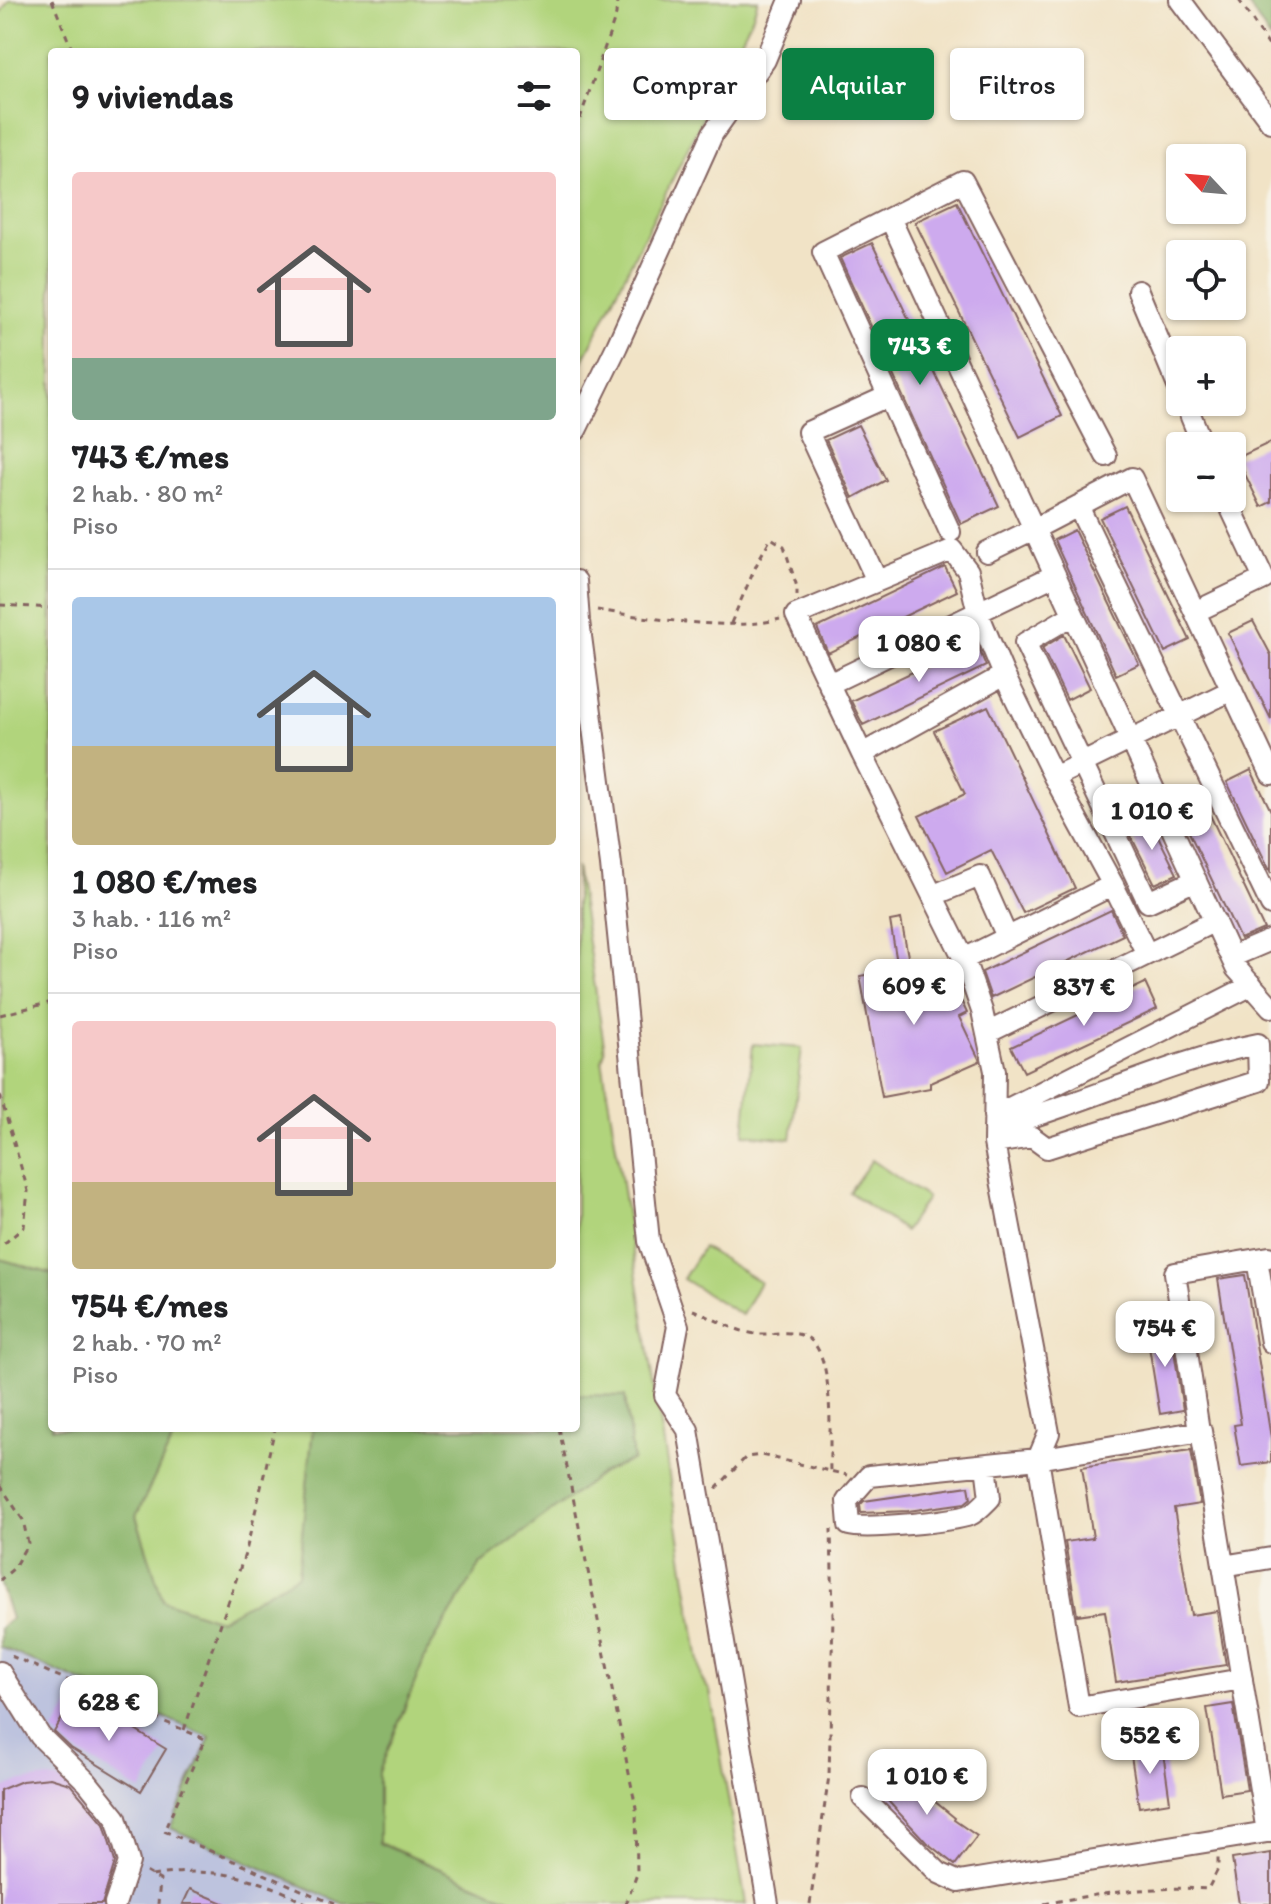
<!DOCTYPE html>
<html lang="es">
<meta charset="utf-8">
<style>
:root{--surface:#fff;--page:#f6f6f6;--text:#202124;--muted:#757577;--line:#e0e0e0;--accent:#0b8043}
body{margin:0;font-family:Itim,sans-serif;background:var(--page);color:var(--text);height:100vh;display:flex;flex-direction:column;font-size:30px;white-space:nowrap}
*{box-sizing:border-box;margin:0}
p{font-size:26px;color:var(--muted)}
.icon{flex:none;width:44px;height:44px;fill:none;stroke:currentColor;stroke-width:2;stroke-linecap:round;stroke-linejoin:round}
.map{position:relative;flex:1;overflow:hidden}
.sheet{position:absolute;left:48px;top:48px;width:532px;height:1384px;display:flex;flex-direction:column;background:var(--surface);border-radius:8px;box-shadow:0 2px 6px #0004}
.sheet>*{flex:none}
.guide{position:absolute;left:604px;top:48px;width:546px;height:72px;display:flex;gap:16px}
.needle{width:52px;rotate:296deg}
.tools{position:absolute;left:1166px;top:144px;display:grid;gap:16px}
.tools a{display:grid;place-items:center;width:80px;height:80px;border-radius:8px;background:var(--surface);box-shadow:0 2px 6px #0004;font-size:40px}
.price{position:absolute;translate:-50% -68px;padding:0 18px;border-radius:16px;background:#fff;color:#222;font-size:26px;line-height:52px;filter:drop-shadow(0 2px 4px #0008)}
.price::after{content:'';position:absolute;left:50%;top:48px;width:24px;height:18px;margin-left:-12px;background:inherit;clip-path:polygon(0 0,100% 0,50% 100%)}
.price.on{background:var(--accent);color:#fff}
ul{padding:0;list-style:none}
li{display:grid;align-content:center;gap:16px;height:424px;padding:0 24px}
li+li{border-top:2px solid var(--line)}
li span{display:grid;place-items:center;height:248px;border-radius:8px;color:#555}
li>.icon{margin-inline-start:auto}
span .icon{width:144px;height:144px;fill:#fffc;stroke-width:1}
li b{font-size:34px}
h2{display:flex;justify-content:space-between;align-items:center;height:96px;padding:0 24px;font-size:34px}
.pill{padding:0 28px;border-radius:8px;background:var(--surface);box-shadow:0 2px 6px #0004;font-size:28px;line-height:72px}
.pill.on{background:var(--accent);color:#fff}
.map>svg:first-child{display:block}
.industrial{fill:#bdc3de}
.green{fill:#b1d47c;stroke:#7e7a54;stroke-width:2}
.forest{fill:#8cb66c;stroke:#6b6a4c;stroke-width:2}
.building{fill:#cdaaee}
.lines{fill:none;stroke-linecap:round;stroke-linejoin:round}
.minor-casing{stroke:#846461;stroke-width:24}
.path{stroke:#846461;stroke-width:3;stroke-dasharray:6 6;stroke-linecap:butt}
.minor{stroke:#fff;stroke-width:20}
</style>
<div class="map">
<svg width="1271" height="1904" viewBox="0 0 1271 1904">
<rect width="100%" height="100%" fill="#f7f3e8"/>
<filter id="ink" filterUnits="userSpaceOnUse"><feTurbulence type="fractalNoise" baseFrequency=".0125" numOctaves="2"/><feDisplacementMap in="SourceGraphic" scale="16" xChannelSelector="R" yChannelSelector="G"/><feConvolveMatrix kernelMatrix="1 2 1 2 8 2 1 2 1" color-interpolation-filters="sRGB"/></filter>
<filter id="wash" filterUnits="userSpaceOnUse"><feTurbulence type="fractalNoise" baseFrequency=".006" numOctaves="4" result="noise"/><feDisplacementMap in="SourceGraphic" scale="32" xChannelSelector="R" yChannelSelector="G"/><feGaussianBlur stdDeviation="1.8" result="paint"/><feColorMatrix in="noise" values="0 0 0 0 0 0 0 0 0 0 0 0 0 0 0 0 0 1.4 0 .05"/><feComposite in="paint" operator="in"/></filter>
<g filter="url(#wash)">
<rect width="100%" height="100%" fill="#f1e3c6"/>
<path class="industrial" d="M 0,1647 L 210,1737 L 170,1828 L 344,1904 L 0,1904 Z"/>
<path class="green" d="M 9,0 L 758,0 L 753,16 L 576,375 L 576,52 L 52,52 L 52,1274 L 0,1259 L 0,14 Z
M 576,867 L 605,1051 L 602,1060 L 702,1680 L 710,1691 L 746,1904 L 522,1904 L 379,1843 L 379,1772 L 427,1652 L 481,1563 L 602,1473 L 633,1460 L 625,1396 L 576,1395 Z
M 753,1044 L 802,1048 L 791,1139 L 744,1134 Z
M 872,1160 L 927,1198 L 905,1231 L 849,1192 Z
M 703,1247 L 760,1282 L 742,1315 L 683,1279 Z
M 256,1428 L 313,1428 L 298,1575 L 220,1620 L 163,1601 L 136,1516 L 173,1439 L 255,1432 Z"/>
<path class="forest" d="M 1245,0 L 1271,0 L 1271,40 Z
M 0,1259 L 52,1274 L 52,1428 L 256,1428 L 255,1432 L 173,1439 L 136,1516 L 163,1601 L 219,1620 L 298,1575 L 313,1428 L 576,1428 L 576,1395 L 625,1396 L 633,1460 L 602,1473 L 481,1564 L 427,1652 L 379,1772 L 379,1843 L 522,1904 L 344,1904 L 170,1828 L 210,1737 L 0,1647 L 0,1628 L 11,1619 L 0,1584 Z"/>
<g id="blocks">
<path class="building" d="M 957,202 L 1062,416 L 1020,437 L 915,222 Z
M 872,243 L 999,506 L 961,524 L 840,258 Z
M 858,425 L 886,480 L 853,498 L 826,440 Z
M 1271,442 L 1271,502 L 1261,507 L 1237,458 Z
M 1125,506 L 1190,640 L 1165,652 L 1100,518 Z
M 1074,530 L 1139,664 L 1116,675 L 1054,540 Z
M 945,567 L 957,591 L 828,653 L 817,628 Z
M 1253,621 L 1271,655 L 1271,719 L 1228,633 Z
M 1064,635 L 1090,688 L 1067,700 L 1042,648 Z
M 976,642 L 986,666 L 863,725 L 851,701 Z
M 988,706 L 1075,888 L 1023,913 L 991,850 L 947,872 L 919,816 L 965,794 L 934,731 Z
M 1251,770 L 1271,811 L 1271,873 L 1227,782 Z
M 1201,796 L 1264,929 L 1240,939 L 1177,807 Z
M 1150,820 L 1177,874 L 1155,884 L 1128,830 Z
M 1111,910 L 1123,935 L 991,998 L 982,972 Z
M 901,919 L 915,994 L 950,977 L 967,1013 L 959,1017 L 980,1061 L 930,1083 L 930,1088 L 882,1097 L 860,976 L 898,969 L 890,921 Z
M 1145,983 L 1157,1009 L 1024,1072 L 1011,1047 Z
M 1245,1275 L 1271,1438 L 1271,1462 L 1241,1466 L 1234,1425 L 1241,1424 L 1218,1279 Z
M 1170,1324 L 1183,1410 L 1160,1414 L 1146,1328 Z
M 1191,1450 L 1200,1504 L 1174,1508 L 1191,1615 L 1217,1611 L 1226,1665 L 1116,1682 L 1105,1611 L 1077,1615 L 1065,1542 L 1093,1538 L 1082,1467 Z
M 969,1486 L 971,1498 L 965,1503 L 908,1511 L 861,1513 L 860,1505 L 864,1501 Z
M 76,1694 L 166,1749 L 141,1791 L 71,1748 L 54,1732 Z
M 1233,1704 L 1247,1790 L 1221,1794 L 1207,1708 Z
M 1162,1745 L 1170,1802 L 1139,1807 L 1130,1749 Z
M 901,1767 L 914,1781 L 912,1783 L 955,1818 L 954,1820 L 977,1836 L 955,1865 L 926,1842 L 876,1788 Z
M 50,1778 L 70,1784 L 104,1824 L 115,1862 L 102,1904 L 0,1904 L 0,1790 L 22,1781 Z
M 1271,1853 L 1271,1904 L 1239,1904 L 1232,1859 Z
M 190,1889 L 226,1904 L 183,1904 Z"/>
</g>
</g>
<g filter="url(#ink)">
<use href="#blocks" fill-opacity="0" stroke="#846461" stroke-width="2"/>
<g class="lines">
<defs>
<path id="minor" d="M 1180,0 L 1271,122
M 890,218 L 963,181 L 1106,456
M 1138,291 L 1180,391
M 1185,402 L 1203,446
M 576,430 L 617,346 L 713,133 L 765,60 L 790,0
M 1078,506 L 1271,905
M 950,532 L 823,252 L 890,218 L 1034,529 L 987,552
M 576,581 L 579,621 L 611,865 L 649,1241 L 678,1326 L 665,1395 L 688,1430 L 768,1904
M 877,581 L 808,432 L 888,396
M 1195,612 L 1264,579 L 1226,498
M 1073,615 L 1025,643 L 1148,902 L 1196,880
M 829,684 L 1055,575
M 862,754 L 796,615 L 952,550 L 968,571 L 978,613 L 1004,675
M 1271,774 L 1132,478 L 1034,529 L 1236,968 L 1271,1007
M 1113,885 L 1147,954
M 934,895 L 980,876 L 1007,937
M 1231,957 L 1271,940
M 964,959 L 1113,885 L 1054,777
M 987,1033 L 1215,921
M 994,1116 L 1252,985
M 994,1143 L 1032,1137 L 1047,1148 L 1259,1081 L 1258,1044 C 1168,1061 1083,1105 994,1128
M 1269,1257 L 1257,1259 L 1271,1342
M 1199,1431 L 1175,1273 L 1257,1259
M 986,1465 L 990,1498 C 984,1504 977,1512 970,1515 C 953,1521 866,1530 849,1525 L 847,1501 L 869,1476 L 1038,1459 L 1049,1433 L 994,1143 L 995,1071 L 982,1011 L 964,959 L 862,754 L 1004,675 L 1054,777 L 1232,690
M 1223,1566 L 1271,1558
M 0,1672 L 40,1736 L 87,1782 L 116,1818 L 129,1862 L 115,1904
M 1242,1679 L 1079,1707 L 1038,1459 L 1201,1431 L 1267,1832 L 1271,1832
M 863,1798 L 939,1873 L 959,1882 L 1267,1832"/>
</defs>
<use href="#minor" class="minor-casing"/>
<path class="path" d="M 52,0 L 73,52
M 1239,0 L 1271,49
M 576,130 L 616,15 L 617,0
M 0,605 L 52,608
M 597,610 C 648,618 732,632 780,619
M 731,623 L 759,559 L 771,538 L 784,546 L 797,587 L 797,596
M 0,1015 L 52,1002
M 0,1095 L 28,1191 L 24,1227 L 0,1247
M 693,1310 C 713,1318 736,1332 757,1334 C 774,1335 789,1329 806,1337 C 836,1351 829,1441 830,1471
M 559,1428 L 636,1808 L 637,1874 L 626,1904
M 0,1485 L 23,1520 L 28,1543 L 13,1569 L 0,1580
M 716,1489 L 746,1457 L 761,1455 L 847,1475
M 11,1656 L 205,1739 L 164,1831 L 334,1904
M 184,1730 L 246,1551 L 275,1428
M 146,1872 L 160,1880 L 158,1904
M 152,1876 C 206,1866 259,1875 307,1904
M 810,1904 L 829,1776 L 833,1616 L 831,1529
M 1044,1904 C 1099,1893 1153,1886 1208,1889 L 1218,1869 L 1218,1856"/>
<use href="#minor" class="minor"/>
</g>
</g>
</svg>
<div class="tools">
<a><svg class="needle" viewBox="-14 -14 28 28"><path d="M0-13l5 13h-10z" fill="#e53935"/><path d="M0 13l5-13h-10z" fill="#757577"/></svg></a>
<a><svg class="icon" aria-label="locate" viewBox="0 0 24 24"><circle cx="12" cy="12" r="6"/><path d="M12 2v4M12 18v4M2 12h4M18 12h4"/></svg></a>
<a>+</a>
<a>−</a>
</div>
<b class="price on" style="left:920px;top:387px">743 €</b>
<b class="price" style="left:919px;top:684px">1 080 €</b>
<b class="price" style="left:1152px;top:852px">1 010 €</b>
<b class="price" style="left:914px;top:1027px">609 €</b>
<b class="price" style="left:1084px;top:1028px">837 €</b>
<b class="price" style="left:1165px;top:1369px">754 €</b>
<b class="price" style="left:109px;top:1743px">628 €</b>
<b class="price" style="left:1150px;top:1776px">552 €</b>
<b class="price" style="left:927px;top:1817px">1 010 €</b>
<div class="guide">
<a class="pill">Comprar</a>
<a class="pill on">Alquilar</a>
<a class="pill">Filtros</a>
</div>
<section class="sheet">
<h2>9 viviendas<svg class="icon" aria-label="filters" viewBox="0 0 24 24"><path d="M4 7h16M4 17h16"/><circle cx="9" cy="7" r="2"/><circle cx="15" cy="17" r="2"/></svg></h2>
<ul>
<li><span style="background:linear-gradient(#f6c9c9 75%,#7fa58c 0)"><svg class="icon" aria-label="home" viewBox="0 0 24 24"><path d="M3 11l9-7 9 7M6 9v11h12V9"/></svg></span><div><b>743 €/mes</b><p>2 hab. · 80 m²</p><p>Piso</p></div></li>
<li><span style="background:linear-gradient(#a9c7e8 60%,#c2b280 0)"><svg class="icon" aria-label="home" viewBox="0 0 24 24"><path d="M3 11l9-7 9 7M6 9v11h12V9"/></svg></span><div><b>1 080 €/mes</b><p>3 hab. · 116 m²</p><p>Piso</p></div></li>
<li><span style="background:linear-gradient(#f6c9c9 65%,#c2b280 0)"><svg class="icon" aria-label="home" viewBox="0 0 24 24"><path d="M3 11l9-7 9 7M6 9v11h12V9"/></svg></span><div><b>754 €/mes</b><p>2 hab. · 70 m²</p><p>Piso</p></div></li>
</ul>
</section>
</div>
